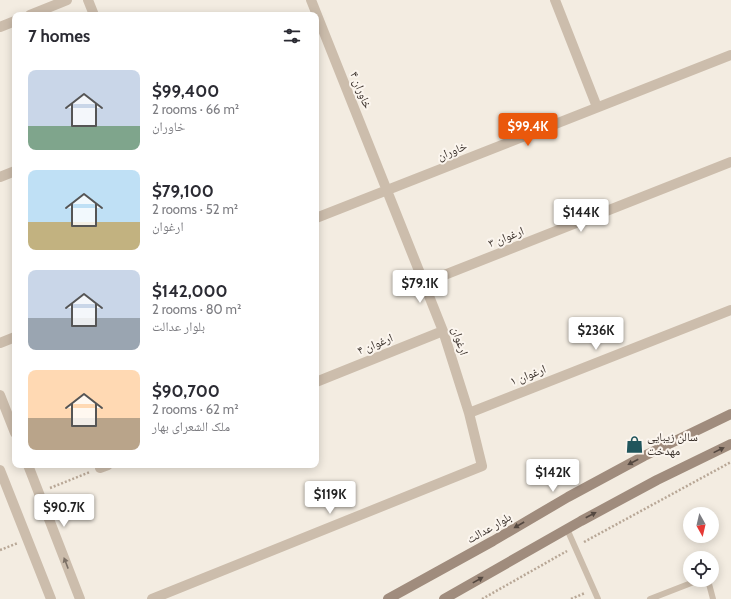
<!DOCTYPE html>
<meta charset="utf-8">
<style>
:root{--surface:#fff;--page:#f2f2f3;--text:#2b2b33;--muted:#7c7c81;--accent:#ea580c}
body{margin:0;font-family:Cabin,"Noto Naskh Arabic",sans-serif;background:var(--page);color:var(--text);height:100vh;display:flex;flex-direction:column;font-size:15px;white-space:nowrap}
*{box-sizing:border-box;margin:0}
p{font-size:13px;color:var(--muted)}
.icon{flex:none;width:22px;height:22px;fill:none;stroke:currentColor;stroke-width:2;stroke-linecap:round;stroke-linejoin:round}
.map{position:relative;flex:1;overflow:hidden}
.side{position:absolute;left:12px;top:12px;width:307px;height:456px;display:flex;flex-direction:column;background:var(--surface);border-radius:8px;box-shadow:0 2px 10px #0003}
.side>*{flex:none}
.needle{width:26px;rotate:172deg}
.controls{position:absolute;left:683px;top:507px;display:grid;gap:8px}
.controls a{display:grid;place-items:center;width:36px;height:36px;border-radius:50%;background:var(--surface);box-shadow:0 2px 10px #0003;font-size:20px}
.price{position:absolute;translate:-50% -34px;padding:0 9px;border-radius:4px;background:#fff;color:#222;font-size:13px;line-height:26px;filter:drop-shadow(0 1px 2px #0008)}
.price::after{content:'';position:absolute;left:50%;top:24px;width:12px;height:9px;margin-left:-6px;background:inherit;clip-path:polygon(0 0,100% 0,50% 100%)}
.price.selected{background:var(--accent);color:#fff}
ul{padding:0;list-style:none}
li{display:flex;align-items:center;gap:12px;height:100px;padding:0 16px}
li span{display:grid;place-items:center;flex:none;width:112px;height:80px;border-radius:8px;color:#555}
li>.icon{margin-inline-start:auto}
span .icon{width:48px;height:48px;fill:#fffc;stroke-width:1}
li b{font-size:17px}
h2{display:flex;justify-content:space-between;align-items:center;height:48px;padding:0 16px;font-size:17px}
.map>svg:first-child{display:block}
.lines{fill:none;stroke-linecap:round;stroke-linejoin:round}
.path{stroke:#b8a796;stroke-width:2.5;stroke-dasharray:2 2;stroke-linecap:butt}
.service{stroke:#ccbdac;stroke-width:6}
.minor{stroke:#ccbdac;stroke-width:10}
.tertiary{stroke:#ccbdac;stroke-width:10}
.secondary{stroke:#a08c7d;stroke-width:10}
.oneway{fill:#544840}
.oneway2{fill:#7c7065}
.labels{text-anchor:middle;stroke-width:4;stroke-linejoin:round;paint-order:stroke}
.street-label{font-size:12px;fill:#3a312b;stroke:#fbf5ee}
.poi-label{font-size:12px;fill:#3a312b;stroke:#fbf5ee;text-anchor:start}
</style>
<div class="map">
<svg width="731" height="599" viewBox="0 0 731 599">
<rect width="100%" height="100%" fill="#f3ece1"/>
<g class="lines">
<path class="path" d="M 50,488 L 90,472
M 584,542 L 731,462
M 0,550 L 18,543
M 482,599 L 567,551
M 571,599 L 585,593"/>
<path class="service" d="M 567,529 L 598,599
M 708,580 L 713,599
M 650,599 L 699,580"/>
<path class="minor" d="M 88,0 L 94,15
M 555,0 L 597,107
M 30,15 L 67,0
M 0,27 L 15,21
M 0,177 L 15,171
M 316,218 L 731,55
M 424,283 L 731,162
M 0,343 L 15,337
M 316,382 L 443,331
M 469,413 L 731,310
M 100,468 L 108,465
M 152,599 L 482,466 L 469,413 L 443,331 L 311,0"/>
<path class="tertiary" d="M 0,395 L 15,433
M 28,465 L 80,599
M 0,470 L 51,599"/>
<path class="secondary" d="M 388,599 L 493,541 L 568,497 L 644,456 L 731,414
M 444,599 L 581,521 L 657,480 L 731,444"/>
</g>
<defs><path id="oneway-solid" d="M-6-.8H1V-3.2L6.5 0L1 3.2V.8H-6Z"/></defs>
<g class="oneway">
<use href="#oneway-solid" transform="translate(719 450) rotate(-26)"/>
<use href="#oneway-solid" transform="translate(633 462) rotate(152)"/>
<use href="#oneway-solid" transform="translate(591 515) rotate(-28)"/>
<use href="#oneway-solid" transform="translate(519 525) rotate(150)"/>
<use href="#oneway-solid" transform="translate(478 580) rotate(-29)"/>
</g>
<use class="oneway2" href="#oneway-solid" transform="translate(66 563) rotate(-111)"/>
<defs>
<symbol id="shop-bare" viewBox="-9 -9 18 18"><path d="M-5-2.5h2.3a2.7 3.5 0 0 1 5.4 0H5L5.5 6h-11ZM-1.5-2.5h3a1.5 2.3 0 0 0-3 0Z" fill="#20555c" stroke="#fbf5ee" stroke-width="2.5" paint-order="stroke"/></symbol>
</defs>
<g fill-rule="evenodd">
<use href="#shop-bare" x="622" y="432" width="25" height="25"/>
</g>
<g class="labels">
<g class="street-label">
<text transform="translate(361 90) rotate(68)" y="4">خاوران ۴</text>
<text transform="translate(452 151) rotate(-22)" y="4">خاوران</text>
<text transform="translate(506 237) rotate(-21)" y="4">ارغوان ۳</text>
<text transform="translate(460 341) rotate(72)" y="4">ارغوان</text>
<text transform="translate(375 344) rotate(-22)" y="4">ارغوان ۴</text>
<text transform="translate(528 375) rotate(-21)" y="4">ارغوان ۱</text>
<text transform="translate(489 528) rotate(-30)" y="4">بلوار عدالت</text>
</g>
<g class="poi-label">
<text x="647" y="441">سالن زیبایی<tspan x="647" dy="14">مهدخت</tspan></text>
</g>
</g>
</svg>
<div class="controls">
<a><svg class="needle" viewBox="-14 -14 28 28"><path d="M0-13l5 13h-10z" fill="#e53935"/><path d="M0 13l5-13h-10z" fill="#7c7c81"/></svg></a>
<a><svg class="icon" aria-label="locate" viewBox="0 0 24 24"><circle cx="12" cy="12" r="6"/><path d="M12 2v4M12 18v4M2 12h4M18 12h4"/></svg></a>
</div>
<b class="price selected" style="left:528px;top:147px">$99.4K</b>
<b class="price" style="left:581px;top:233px">$144K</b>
<b class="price" style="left:420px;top:304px">$79.1K</b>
<b class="price" style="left:596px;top:351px">$236K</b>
<b class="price" style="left:553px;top:493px">$142K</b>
<b class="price" style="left:330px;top:515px">$119K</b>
<b class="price" style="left:64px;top:528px">$90.7K</b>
<section class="side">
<h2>7 homes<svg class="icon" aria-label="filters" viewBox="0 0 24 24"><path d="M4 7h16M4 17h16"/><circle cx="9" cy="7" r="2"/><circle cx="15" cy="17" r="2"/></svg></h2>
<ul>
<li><span style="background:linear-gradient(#c9d6e8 70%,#7fa58c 0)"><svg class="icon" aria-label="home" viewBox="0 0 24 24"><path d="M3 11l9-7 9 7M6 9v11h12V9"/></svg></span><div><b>$99,400</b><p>2 rooms · 66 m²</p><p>خاوران</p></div></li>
<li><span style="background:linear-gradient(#bfe0f5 65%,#c2b280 0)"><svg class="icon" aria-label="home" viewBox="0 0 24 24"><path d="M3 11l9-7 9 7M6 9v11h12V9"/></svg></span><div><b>$79,100</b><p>2 rooms · 52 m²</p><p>ارغوان</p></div></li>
<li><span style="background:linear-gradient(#c9d6e8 60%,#9aa5b1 0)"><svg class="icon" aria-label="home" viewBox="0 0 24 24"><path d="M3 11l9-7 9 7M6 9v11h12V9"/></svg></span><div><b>$142,000</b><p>2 rooms · 80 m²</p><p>بلوار عدالت</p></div></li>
<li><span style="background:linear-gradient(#ffd9b3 60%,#b9a48a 0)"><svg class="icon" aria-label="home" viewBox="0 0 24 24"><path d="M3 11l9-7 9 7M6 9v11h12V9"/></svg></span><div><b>$90,700</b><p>2 rooms · 62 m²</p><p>ملک الشعرای بهار</p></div></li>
</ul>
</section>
</div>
